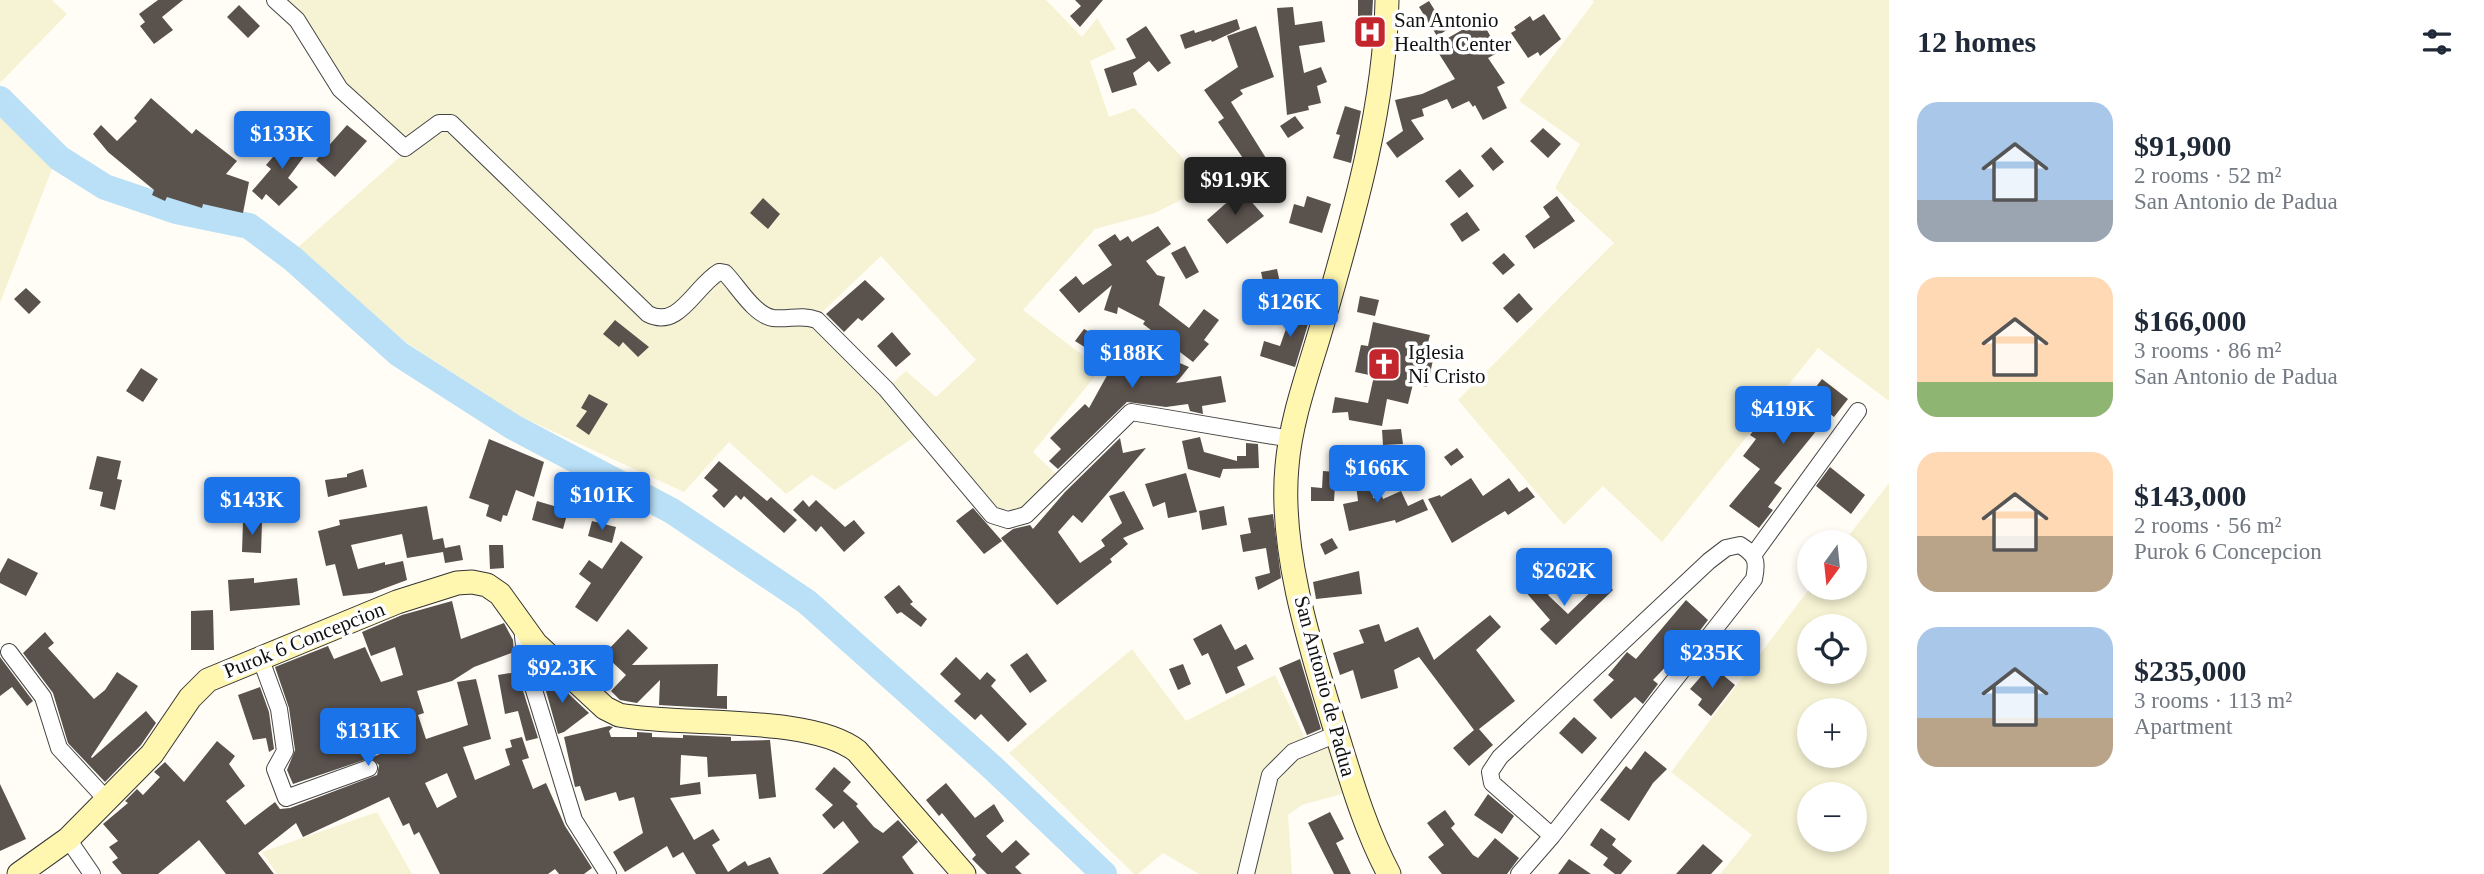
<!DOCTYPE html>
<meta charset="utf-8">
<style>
:root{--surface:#fff;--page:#f6f6f7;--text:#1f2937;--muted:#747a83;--accent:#1a73e8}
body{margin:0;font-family:Georgia,serif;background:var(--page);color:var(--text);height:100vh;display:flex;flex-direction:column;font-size:26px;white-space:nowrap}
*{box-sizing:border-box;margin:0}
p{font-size:23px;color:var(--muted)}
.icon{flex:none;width:38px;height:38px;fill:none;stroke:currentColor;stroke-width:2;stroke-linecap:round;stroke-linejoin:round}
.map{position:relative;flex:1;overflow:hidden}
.details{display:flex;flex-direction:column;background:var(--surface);width:595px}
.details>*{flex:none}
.needle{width:46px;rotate:195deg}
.controls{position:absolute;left:1797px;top:530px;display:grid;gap:14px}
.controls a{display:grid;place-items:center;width:70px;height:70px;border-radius:50%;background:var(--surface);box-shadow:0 4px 10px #0003;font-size:35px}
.price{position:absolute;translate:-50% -60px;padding:0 16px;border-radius:7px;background:var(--accent);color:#fff;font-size:23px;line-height:46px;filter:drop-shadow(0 2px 4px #0008)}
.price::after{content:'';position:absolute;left:50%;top:42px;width:21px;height:16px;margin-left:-10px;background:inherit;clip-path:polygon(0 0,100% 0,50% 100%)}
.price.on{background:#222;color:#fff}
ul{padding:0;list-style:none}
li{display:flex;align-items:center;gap:21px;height:175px;padding:0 28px}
li span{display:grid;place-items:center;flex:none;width:196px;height:140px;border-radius:21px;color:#555}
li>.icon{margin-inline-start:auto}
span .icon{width:84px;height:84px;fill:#fffc;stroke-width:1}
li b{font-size:30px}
h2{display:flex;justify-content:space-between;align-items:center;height:84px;padding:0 28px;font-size:30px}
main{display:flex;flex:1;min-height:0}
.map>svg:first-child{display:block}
.farmland{fill:#f6f3d4;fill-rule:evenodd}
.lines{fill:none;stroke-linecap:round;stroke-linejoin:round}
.river{stroke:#b9e0f7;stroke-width:26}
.building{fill:#5a524d;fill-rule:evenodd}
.street-casing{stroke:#444;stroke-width:18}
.secondary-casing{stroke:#333;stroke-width:25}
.street{stroke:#fff;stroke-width:16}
.secondary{stroke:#fff6b0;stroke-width:23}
.labels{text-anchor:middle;stroke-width:7;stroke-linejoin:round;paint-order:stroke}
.poi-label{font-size:21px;fill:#111;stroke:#fff;text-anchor:start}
.street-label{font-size:21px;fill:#111;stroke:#fff}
</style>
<main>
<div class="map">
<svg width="1889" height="874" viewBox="0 0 1889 874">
<rect width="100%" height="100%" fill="#fffdf5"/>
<path class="farmland" d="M 0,0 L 52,0 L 67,14 L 0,83 Z
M 284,0 L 1046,0 L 1082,37 L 1097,18 L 1116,49 L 1090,61 L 1109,117 L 1134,108 L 1182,157 L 1198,191 L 1155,213 L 1095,229 L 1023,310 L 1101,369 L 1033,452 L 1061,479 L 1030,510 L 999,509 L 889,386 L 906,371 L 936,397 L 976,360 L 881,256 L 817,317 L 766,311 L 726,269 L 672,313 L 655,313 L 449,116 L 438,118 L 406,143 L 343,85 Z
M 1592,0 L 1889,0 L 1889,401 L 1818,348 L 1662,542 L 1603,486 L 1564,525 L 1458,400 L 1614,243 L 1555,188 L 1580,144 L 1519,101 L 1594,2 Z
M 0,111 L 54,164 L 0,303 Z
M 448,129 L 654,322 L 720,279 L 762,319 L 814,324 L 843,349 L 916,436 L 835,490 L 812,475 L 786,494 L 729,442 L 684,492 L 517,415 L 407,343 L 296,249 L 402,155 L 435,130 Z
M 1889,483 L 1889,874 L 1720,874 L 1752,835 L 1671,772 L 1810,588 L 1855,588 L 1855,542 L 1844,542 ZM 1810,626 L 1855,626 L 1855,672 L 1810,672 ZM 1855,710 L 1855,756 L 1810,756 L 1810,710 ZM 1855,794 L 1855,840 L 1810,840 L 1810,794 Z
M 1132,649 L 1186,721 L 1275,675 L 1305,738 L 1331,730 L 1349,792 L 1302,805 L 1288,815 L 1292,874 L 1199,874 L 1163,853 L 1138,874 L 1134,874 L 1009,753 Z
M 377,812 L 412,874 L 277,874 L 262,852 Z"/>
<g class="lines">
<path class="river" d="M 0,99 L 59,158 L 105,187 L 176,211 L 249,226 L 293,259 L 399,354 L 513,427 L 672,511 L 807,602 L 993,768 L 1104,874"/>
</g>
<path class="building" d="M 158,0 L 183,0 L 162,17 L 173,30 L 154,44 L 140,26 L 145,22 L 139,14 Z
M 1075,0 L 1103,0 L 1080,27 L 1070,16 L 1081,6 Z
M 1358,0 L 1373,0 L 1371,35 L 1362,36 L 1362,25 L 1358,25 Z
M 1429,1 L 1447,30 L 1437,36 L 1419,7 Z
M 239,5 L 260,26 L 248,38 L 227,17 Z
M 1293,7 L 1295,25 L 1322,21 L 1325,42 L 1299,46 L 1304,73 L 1321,67 L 1327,82 L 1317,86 L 1321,103 L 1308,106 L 1309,110 L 1287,115 L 1277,8 Z
M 1544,14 L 1561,39 L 1540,56 L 1538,52 L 1528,58 L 1511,33 L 1516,30 L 1514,27 L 1530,16 L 1533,21 Z
M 1237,19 L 1240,29 L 1212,42 L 1211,40 L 1185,49 L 1180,35 L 1194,30 L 1195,33 Z
M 1481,19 L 1499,52 L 1488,58 L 1505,83 L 1497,87 L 1507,108 L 1483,120 L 1475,105 L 1473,107 L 1469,101 L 1452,109 L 1447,99 L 1422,109 L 1424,116 L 1411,120 L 1424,139 L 1397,158 L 1386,143 L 1403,131 L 1395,100 L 1422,94 L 1455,79 L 1434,46 Z
M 1146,26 L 1171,63 L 1158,72 L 1149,61 L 1133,73 L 1137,85 L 1112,93 L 1104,69 L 1136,58 L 1126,39 Z
M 1256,26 L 1274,77 L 1240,90 L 1243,94 L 1231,102 L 1269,163 L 1254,174 L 1218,122 L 1224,118 L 1204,90 L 1238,67 L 1227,36 Z
M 151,98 L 192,134 L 196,129 L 237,161 L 226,174 L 249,182 L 243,213 L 203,204 L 202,208 L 167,197 L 165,201 L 152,195 L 154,190 L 108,152 L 93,134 L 101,125 L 117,141 L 137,121 L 134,118 Z
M 1345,106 L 1361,111 L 1351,163 L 1333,158 L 1340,135 L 1336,134 Z
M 1295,116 L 1304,128 L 1288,138 L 1280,126 Z
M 347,125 L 367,141 L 335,177 L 316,160 Z
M 1543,128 L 1561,144 L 1548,158 L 1530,141 Z
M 293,134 L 311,147 L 288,178 L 298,187 L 279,206 L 266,194 L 262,200 L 252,191 L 271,169 L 266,165 Z
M 1491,147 L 1504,162 L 1493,171 L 1481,156 Z
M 1460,169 L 1474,186 L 1459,198 L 1445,181 Z
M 1241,190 L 1264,216 L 1227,244 L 1207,220 Z
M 1307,196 L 1331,204 L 1322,233 L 1289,223 L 1294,204 L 1304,207 Z
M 1557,196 L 1575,221 L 1534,249 L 1525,236 L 1550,217 L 1543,207 Z
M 763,198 L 780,214 L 768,229 L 750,213 Z
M 1467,212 L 1480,230 L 1462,242 L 1450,224 Z
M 1158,226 L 1171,244 L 1146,261 L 1157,275 L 1165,277 L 1159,305 L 1189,328 L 1204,309 L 1219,320 L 1204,340 L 1209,344 L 1193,362 L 1143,324 L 1145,321 L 1118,307 L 1117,314 L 1104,310 L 1112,285 L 1079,313 L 1059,290 L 1076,276 L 1083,285 L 1112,265 L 1098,245 L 1115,234 L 1120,241 L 1128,236 L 1132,242 Z
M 1185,246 L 1199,272 L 1186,279 L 1171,253 Z
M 1504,253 L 1515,265 L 1503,275 L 1492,263 Z
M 1277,269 L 1282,292 L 1266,295 L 1261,272 Z
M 865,280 L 885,299 L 862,321 L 858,318 L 844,332 L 826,314 Z
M 26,288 L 41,302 L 29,314 L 14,299 Z
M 1519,293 L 1533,309 L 1517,323 L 1503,308 Z
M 1360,296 L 1379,300 L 1375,316 L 1357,312 Z
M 1294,306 L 1312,311 L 1295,367 L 1260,356 L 1264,341 L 1280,346 Z
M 615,320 L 649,347 L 638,357 L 623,342 L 619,347 L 603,334 Z
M 1373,322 L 1430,335 L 1424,358 L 1433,360 L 1427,387 L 1413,384 L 1408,404 L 1387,399 L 1382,426 L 1349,420 L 1348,412 L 1332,413 L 1335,397 L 1368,403 L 1374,376 L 1355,372 L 1361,345 L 1368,346 Z
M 1084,329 L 1114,344 L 1117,336 L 1189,367 L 1176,383 L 1221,376 L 1226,402 L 1202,406 L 1203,414 L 1190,411 L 1188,404 L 1166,407 L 1127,402 L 1058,469 L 1049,461 L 1061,449 L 1050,438 L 1085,404 L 1089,408 L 1115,361 L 1094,353 L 1075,341 Z
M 892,332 L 911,354 L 896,367 L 877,346 Z
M 141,368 L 158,379 L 143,402 L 126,391 Z
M 1822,379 L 1848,399 L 1834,417 L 1830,414 L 1774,483 L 1782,488 L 1768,507 L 1773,510 L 1759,528 L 1729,506 L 1760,469 L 1743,456 L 1756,439 L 1750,435 L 1760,422 L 1764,425 L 1791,389 L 1806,400 Z
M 589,394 L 608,404 L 589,435 L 576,426 L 587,411 L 581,408 Z
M 1401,429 L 1403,444 L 1383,445 L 1382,430 Z
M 1200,437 L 1204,452 L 1237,461 L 1237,456 L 1246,456 L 1246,443 L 1258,444 L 1259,468 L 1223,469 L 1220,478 L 1188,469 L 1182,441 Z
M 1120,438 L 1123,453 L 1146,448 L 1082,523 L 1073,515 L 1058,532 L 1080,563 L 1105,546 L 1101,540 L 1122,523 L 1109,496 L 1124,491 L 1144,529 L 1123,538 L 1128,544 L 1110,559 L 1112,562 L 1057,605 L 1001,538 L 1013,529 L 1030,525 L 1033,529 L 1065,492 Z
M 489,439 L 544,462 L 534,497 L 516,490 L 507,516 L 503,515 L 501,522 L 486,516 L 489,505 L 469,498 Z
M 1457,448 L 1464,457 L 1451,466 L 1444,457 Z
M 97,456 L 121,461 L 117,479 L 122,480 L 115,510 L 100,506 L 103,492 L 89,489 Z
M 719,461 L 767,501 L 771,497 L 797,520 L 784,533 L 744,496 L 741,500 L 736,495 L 724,508 L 712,496 L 718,490 L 704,478 Z
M 1370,467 L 1373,498 L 1382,496 L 1383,499 L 1401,491 L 1408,506 L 1423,499 L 1428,510 L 1396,523 L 1395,520 L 1349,531 L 1343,504 L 1358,501 L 1354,469 Z
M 1830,467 L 1865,495 L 1851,514 L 1816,486 Z
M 363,469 L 367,487 L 328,497 L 325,480 L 347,477 L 347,474 Z
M 1323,471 L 1336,472 L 1334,501 L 1311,501 L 1311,487 L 1322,488 Z
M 1186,473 L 1197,512 L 1168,518 L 1165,502 L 1153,507 L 1145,484 Z
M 577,474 L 577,482 L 587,489 L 574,507 L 570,504 L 563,529 L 532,520 L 537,501 L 554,506 Z
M 1471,478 L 1483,496 L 1509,478 L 1519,492 L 1527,487 L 1535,497 L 1508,515 L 1505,511 L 1452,543 L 1428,499 L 1440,495 L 1441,497 Z
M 803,500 L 809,507 L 816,500 L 845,527 L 854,520 L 865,533 L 844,552 L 821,526 L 816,532 L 793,510 Z
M 427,506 L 433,540 L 443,538 L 445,548 L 460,545 L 463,560 L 445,563 L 443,552 L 407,558 L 402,534 L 351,545 L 358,569 L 385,562 L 385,565 L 403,561 L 407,580 L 372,593 L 343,596 L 335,564 L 326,566 L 318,531 L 340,525 L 339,520 Z
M 1224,506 L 1227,525 L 1202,530 L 1199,511 Z
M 973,508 L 1002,541 L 984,554 L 956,521 Z
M 1273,514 L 1281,578 L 1258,590 L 1255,577 L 1270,573 L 1266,548 L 1243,552 L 1240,535 L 1251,533 L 1248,518 Z
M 243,521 L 262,522 L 261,553 L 242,552 Z
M 592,521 L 616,527 L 612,543 L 588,536 Z
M 1332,538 L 1338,548 L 1325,555 L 1320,544 Z
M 621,541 L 643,557 L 597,622 L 575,607 L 591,583 L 579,574 L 589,560 L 602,569 Z
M 489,545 L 503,545 L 504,568 L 490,569 Z
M 8,558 L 38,573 L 26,596 L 0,583 L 0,573 Z
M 1359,571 L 1362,594 L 1316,599 L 1313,582 Z
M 1541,575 L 1554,589 L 1548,595 L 1568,614 L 1604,579 L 1613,590 L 1556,645 L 1540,629 L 1550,620 L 1524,590 Z
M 254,578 L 254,583 L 297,578 L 300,605 L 230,611 L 228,580 Z
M 899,585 L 913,602 L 910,604 L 927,619 L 921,627 L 901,612 L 897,614 L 884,597 Z
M 1686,600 L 1708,620 L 1677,660 L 1674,658 L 1653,680 L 1658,684 L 1643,704 L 1635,697 L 1611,719 L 1593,700 L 1614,680 L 1608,675 L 1627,652 L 1636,659 Z
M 452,601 L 461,639 L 504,623 L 513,640 L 514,652 L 474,667 L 452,681 L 417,691 L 424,713 L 418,715 L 426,739 L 468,725 L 457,682 L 476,679 L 491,739 L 463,747 L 475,780 L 510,765 L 505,749 L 512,747 L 510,740 L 522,737 L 529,758 L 522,760 L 533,789 L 546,783 L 565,826 L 592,868 L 584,874 L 559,874 L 555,869 L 548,874 L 440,874 L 419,832 L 414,835 L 409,823 L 403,826 L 389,797 L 303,837 L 296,823 L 258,853 L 274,874 L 226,874 L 199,840 L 158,874 L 122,874 L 112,862 L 118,858 L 109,847 L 118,841 L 103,824 L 128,803 L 125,801 L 137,789 L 143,795 L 160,777 L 154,772 L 165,762 L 184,782 L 217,741 L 235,756 L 229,764 L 245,786 L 226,801 L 245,825 L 275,802 L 280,809 L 290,808 L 377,775 L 379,765 L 371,758 L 401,745 L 394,722 L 357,728 L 370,758 L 293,784 L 287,770 L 295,750 L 289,708 L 275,667 L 328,646 L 334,659 L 365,647 L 381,682 L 403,675 L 395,647 L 371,656 L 362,632 L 402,615 ZM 447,773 L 457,797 L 437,808 L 425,783 Z
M 213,610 L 214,650 L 191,650 L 191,611 Z
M 1490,615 L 1501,627 L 1476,650 L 1515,701 L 1479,729 L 1493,745 L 1469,766 L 1453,748 L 1474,730 L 1419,657 L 1394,670 L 1398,688 L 1361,699 L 1353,670 L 1340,675 L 1333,653 L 1364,643 L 1359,630 L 1379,624 L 1385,642 L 1418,627 L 1434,660 Z
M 1221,624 L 1235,650 L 1246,644 L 1254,659 L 1237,667 L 1245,685 L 1226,694 L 1208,653 L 1202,656 L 1193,639 Z
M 628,629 L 648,648 L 632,665 L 718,664 L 717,696 L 727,696 L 727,709 L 659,705 L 660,680 L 637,703 L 620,700 L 611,691 L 626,675 L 609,659 L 613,654 L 608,650 Z
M 45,632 L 54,643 L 48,648 L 94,699 L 105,690 L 117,672 L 138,686 L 91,757 L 92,758 L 146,711 L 156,723 L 141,745 L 105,782 L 68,743 L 53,693 L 23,653 Z
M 1027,653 L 1047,681 L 1030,693 L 1010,665 Z
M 0,657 L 33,701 L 27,706 L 12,687 L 0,696 Z
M 956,657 L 980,680 L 987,672 L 996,680 L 991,686 L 1027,724 L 1008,742 L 981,714 L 975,720 L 954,701 L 961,694 L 940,674 Z
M 1300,659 L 1321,729 L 1307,735 L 1279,668 Z
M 1183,664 L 1191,684 L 1178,690 L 1169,669 Z
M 1711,665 L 1735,685 L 1711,716 L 1698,705 L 1702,699 L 1690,689 Z
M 539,666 L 589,713 L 564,732 L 558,734 Z
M 517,672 L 538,738 L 526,741 L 518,711 L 505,714 L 498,675 Z
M 260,687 L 269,712 L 274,749 L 269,752 L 266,738 L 253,740 L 238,695 Z
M 1574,717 L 1597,738 L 1582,754 L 1559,733 Z
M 609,726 L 613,727 L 609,731 L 611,737 L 637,737 L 637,732 L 652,733 L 652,737 L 683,738 L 683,735 L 731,737 L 731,741 L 770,740 L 776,797 L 759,799 L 756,774 L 708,777 L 707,757 L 681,755 L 680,785 L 700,782 L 701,794 L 670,798 L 694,840 L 713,829 L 720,840 L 712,845 L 728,872 L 745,861 L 748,866 L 770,857 L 779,874 L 696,874 L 683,852 L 673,858 L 667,846 L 625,872 L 613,852 L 643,833 L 634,797 L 619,801 L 616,792 L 585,801 L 580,786 L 575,787 L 564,737 Z
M 1645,751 L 1667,769 L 1653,783 L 1629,821 L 1600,800 L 1626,766 L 1631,770 Z
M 834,767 L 851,782 L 843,791 L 858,804 L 856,806 L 874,827 L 883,833 L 898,820 L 918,842 L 902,857 L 914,874 L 822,874 L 859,842 L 843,821 L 834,829 L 822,815 L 833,805 L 815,789 Z
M 946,783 L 975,818 L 994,804 L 1004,821 L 986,836 L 1002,853 L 1016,840 L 1030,854 L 1015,867 L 1022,874 L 987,874 L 972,859 L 976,855 L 942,813 L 939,816 L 926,800 Z
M 0,784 L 26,839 L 0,851 Z
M 1488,794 L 1514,816 L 1502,834 L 1474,815 Z
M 1445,810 L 1455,824 L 1451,828 L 1473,855 L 1478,858 L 1495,838 L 1519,858 L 1507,874 L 1442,874 L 1428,857 L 1444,845 L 1427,823 Z
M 1330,812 L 1344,839 L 1336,843 L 1351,874 L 1334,874 L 1308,823 Z
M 1601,828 L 1616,839 L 1612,845 L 1632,861 L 1621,874 L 1615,874 L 1603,865 L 1608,858 L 1590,845 Z
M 1703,844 L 1723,861 L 1711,874 L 1676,874 Z
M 1569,859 L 1591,874 L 1558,874 Z"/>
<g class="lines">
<defs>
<path id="street" d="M 275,0 L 297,20 L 340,89 L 405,148 L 439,123 L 451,123 L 648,314 C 679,330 695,286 719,272 L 725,273 C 738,286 754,315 773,318 C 789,320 801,314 817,320 L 886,389 L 992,515 L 1008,520 L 1026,515 L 1131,412 L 1291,439
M 1754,554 L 1858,411
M 522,627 L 526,664 L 574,820 L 608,874
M 9,652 L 43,697 L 59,748 L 105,798
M 260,657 L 279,709 L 285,751 L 275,769 L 286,798 L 369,768
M 68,839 L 92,874
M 1246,874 L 1270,775 L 1293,752 L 1337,734
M 1519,874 L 1552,836 L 1754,579 C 1758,561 1756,555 1740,545 L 1726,548 L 1709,561 L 1500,757 L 1490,772 L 1492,783 L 1552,836"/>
<path id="secondary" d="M 1387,0 C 1385,109 1353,217 1323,322 C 1310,368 1291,417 1287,466 C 1279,549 1310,646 1334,725 C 1350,776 1364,827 1389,874
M 19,874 L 68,839 L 152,754 L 190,698 L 208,680 L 397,602 L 457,583 L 472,582 L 487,585 L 500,594 L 536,644 L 605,708 L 619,715 C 681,727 810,714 857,751 L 964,874"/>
</defs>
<use href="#street" class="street-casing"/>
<use href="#secondary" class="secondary-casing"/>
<use href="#street" class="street"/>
<use href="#secondary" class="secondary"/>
</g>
<defs>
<symbol id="hospital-square" viewBox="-11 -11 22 22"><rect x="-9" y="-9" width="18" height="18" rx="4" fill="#c4262e" stroke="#fff"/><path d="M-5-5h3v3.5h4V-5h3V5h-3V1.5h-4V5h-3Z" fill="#fff"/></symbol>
<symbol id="church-square" viewBox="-11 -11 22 22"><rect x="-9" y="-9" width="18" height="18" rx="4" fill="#c4262e" stroke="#fff"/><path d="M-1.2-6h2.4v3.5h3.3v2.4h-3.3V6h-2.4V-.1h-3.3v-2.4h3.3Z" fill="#fff"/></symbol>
</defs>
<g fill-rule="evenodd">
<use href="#hospital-square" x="1351" y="13" width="38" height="38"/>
<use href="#church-square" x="1365" y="345" width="38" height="38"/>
</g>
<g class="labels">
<g class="poi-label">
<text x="1394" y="27">San Antonio<tspan x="1394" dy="24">Health Center</tspan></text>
<text x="1408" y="359">Iglesia<tspan x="1408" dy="24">Ni Cristo</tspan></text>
</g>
<g class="street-label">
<text transform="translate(304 640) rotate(-22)" y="7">Purok 6 Concepcion</text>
<text transform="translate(1325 686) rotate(75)" y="7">San Antonio de Padua</text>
</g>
</g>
</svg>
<div class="controls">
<a><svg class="needle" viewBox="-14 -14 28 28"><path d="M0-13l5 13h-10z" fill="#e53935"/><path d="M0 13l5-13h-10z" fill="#747a83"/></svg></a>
<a><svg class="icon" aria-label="locate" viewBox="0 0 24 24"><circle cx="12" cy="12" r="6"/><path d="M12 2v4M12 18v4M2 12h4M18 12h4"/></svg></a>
<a>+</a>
<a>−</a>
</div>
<b class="price" style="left:282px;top:171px">$133K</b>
<b class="price on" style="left:1235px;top:217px">$91.9K</b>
<b class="price" style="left:1290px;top:339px">$126K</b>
<b class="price" style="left:1132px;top:390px">$188K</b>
<b class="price" style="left:1783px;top:446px">$419K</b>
<b class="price" style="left:1377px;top:505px">$166K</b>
<b class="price" style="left:602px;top:532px">$101K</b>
<b class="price" style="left:252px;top:537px">$143K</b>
<b class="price" style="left:1564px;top:608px">$262K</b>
<b class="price" style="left:1712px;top:690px">$235K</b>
<b class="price" style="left:562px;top:705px">$92.3K</b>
<b class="price" style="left:368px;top:768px">$131K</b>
</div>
<section class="details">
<h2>12 homes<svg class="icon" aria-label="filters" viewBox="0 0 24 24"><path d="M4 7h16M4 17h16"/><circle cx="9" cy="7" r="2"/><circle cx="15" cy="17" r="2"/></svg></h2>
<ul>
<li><span style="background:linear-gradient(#a9c7e8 70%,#9aa5b1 0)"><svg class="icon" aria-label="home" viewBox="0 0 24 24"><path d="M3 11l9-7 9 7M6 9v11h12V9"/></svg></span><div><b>$91,900</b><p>2 rooms · 52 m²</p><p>San Antonio de Padua</p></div></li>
<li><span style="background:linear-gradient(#ffd9b3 75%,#8fb573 0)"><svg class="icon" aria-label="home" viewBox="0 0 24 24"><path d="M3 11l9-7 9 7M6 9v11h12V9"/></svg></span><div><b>$166,000</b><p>3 rooms · 86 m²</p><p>San Antonio de Padua</p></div></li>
<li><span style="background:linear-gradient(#ffd9b3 60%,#b9a48a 0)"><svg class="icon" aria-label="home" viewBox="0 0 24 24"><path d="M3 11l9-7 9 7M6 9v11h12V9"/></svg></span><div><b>$143,000</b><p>2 rooms · 56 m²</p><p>Purok 6 Concepcion</p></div></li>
<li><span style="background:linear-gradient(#a9c7e8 65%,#b9a48a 0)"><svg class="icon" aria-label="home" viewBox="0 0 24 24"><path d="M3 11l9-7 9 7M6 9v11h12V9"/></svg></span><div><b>$235,000</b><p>3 rooms · 113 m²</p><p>Apartment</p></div></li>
</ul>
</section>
</main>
